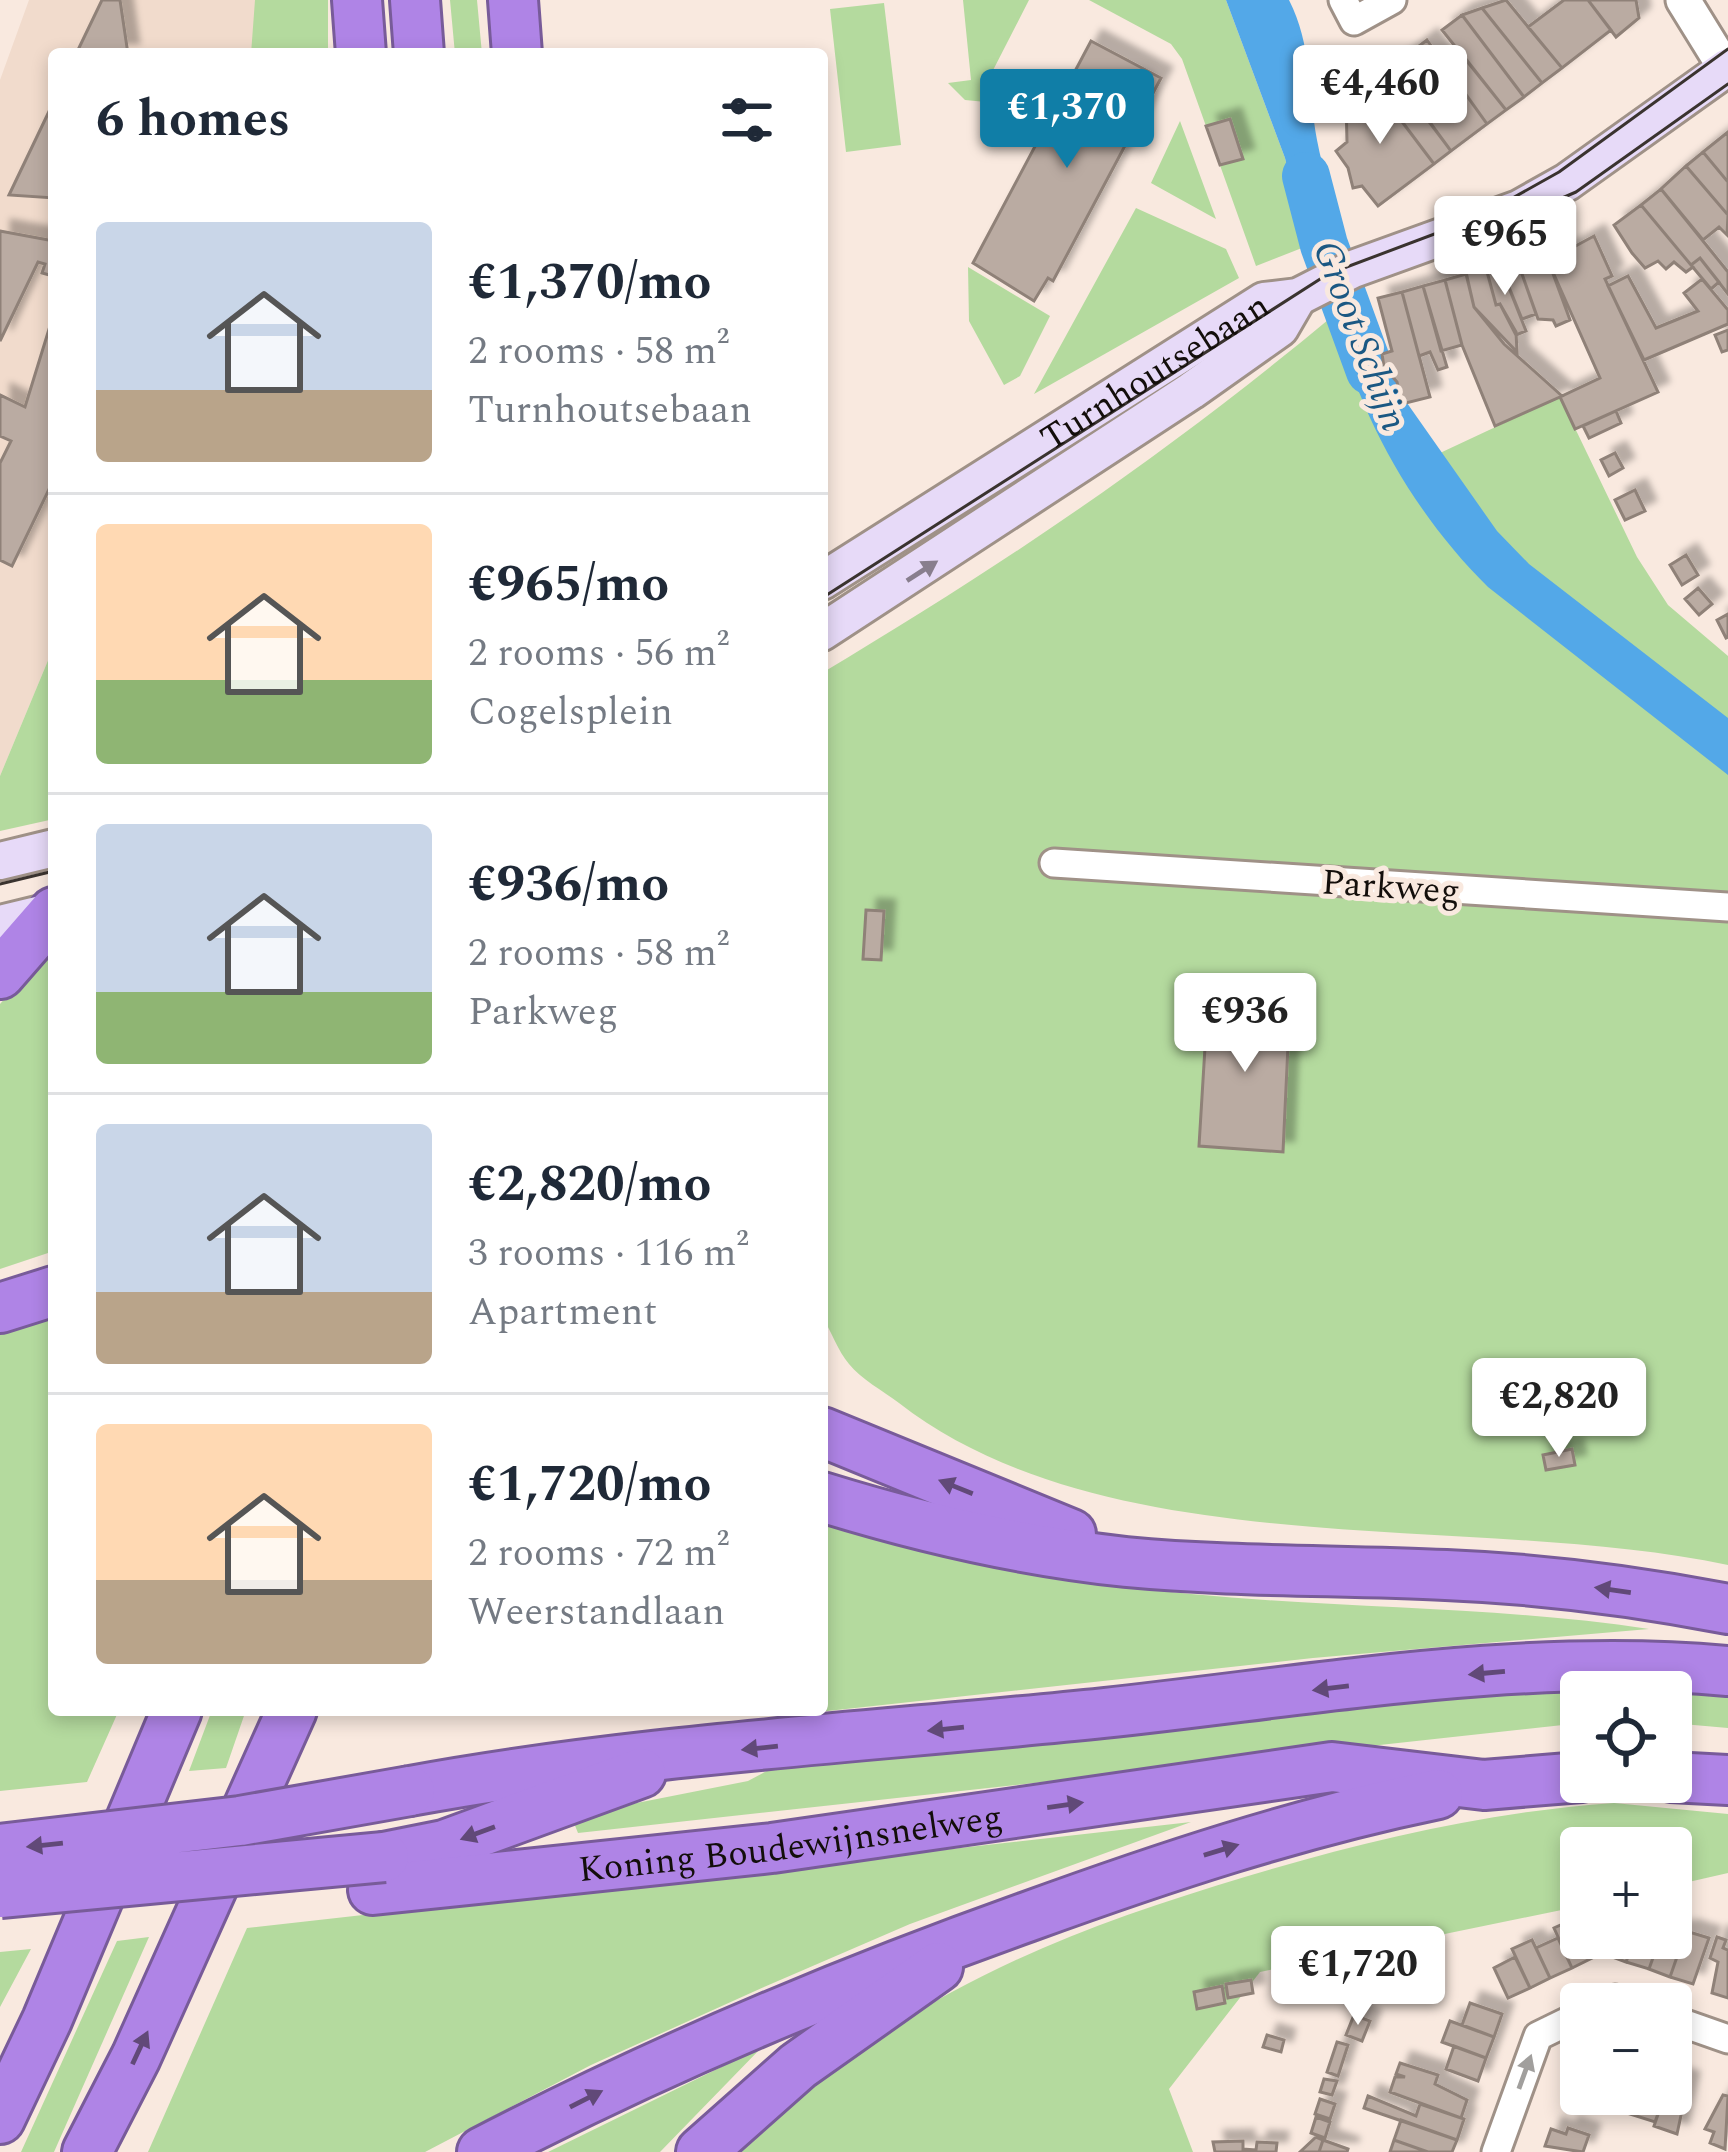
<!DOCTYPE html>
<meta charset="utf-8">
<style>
:root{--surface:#fff;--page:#f6f6f7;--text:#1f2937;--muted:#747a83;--line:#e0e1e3;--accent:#107ea7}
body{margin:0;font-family:Spectral,serif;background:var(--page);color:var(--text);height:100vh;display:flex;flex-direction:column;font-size:45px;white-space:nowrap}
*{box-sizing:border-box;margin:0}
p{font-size:39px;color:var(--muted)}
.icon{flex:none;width:66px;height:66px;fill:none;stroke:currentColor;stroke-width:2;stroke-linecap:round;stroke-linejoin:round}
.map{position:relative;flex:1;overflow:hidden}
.sheet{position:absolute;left:48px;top:48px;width:780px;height:1668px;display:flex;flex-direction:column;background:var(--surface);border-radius:12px;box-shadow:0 6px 18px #0003}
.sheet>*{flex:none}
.tools{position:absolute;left:1560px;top:1671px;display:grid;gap:24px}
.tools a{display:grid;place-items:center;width:132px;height:132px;border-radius:12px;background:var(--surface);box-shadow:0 6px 18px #0003;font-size:60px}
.price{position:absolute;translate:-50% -102px;padding:0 27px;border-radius:12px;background:#fff;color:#222;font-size:39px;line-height:78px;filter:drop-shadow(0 3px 6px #0008)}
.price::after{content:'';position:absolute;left:50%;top:72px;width:36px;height:27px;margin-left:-18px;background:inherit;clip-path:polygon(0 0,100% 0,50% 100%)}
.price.on{background:var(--accent);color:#fff}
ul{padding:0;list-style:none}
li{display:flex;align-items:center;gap:36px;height:300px;padding:0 48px}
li+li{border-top:3px solid var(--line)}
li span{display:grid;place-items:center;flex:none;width:336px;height:240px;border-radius:12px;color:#555}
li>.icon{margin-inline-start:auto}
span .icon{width:144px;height:144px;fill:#fffc;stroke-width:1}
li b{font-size:51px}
h2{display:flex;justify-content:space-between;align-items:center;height:144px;padding:0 48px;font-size:51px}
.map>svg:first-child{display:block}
.built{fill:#f1dbcc}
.green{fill:#b4da9e}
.water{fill:#53a8e8}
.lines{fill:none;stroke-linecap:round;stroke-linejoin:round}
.river{stroke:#53a8e8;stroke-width:48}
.building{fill:#baaba2;stroke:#8f8178;stroke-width:3;filter:url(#shadow)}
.minor-casing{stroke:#9f9187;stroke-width:33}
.tertiary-casing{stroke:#9f9187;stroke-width:39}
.secondary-casing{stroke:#9f9187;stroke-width:42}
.motorway-casing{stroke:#785b99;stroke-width:54}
.minor{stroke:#fff;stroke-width:27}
.tertiary{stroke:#fff;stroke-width:33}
.secondary{stroke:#e7daf8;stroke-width:36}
.motorway{stroke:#af84e6;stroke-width:48}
.tram{stroke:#3a332f;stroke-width:3}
.motorway-bridge-casing{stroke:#785b99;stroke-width:54;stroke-linecap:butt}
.motorway-bridge{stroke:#af84e6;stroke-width:48}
.oneway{fill:#887e8d}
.oneway2{fill:#614978}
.oneway3{fill:#a19f9d}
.labels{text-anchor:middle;stroke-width:10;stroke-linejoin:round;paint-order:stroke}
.street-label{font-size:36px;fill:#130e0b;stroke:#f9e9df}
.water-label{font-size:39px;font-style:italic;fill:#1b5883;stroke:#f9e9df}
</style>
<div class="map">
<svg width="1728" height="2152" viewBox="0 0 1728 2152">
<defs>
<filter id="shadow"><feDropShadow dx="11" dy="-11" stdDeviation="3" flood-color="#0004"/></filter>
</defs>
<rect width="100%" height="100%" fill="#f9e9df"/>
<path class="built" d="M 29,0 L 258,0 L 252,54 L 54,54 L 54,646 L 0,776 L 0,80 Z"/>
<path class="green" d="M 255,0 L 328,0 L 328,54 L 251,54 Z
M 450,0 L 477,0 L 482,54 L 455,54 Z
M 963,0 L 1029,0 L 987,82 L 1004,93 L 986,102 L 965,100 L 948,83 L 971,80 Z
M 1089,0 L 1226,0 L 1285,158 L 1307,246 L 1256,266 L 1182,59 L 1171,44 Z
M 884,3 L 901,145 L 846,152 L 830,9 Z
M 1180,121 L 1216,219 L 1151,183 Z
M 1136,208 L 1226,249 L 1239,278 L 1034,394 Z
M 968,267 L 1050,316 L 1020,376 L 1004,385 L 969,321 Z
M 1366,303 L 1387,374 L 1440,453 L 1560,397 L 1637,557 L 1668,605 L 1728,656 L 1728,1565 C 1473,1511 1112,1568 899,1403 C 883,1391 861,1379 849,1364 C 838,1351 831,1331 822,1316 L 822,673 C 1008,562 1167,454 1334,315 Z
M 54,646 L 54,819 L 0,831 L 0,776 Z
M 54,944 L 54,1251 L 0,1269 L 0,1004 Z
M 54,1314 L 54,1710 L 119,1710 L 87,1782 L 0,1791 L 0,1334 Z
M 822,1520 C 944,1552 1066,1582 1191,1594 C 1344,1609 1497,1606 1649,1629 L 1313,1658 L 800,1714 L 799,1710 L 822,1710 Z
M 1550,1689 L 1728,1692 L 1728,1728 L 1671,1723 L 1671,1692 L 1581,1692 L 1581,1723 L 578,1833 L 574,1823 L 586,1813 L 748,1781 L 776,1766 Z
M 212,1710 L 246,1710 L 226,1768 L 189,1771 Z
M 1614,1803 L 1728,1814 L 1728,1873 L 1671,1886 L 1671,1848 L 1581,1848 L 1581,1906 L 1260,1972 L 1169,2089 L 1193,2152 L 741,2152 C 891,2000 1048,1936 1248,1876 C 1370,1840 1487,1812 1614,1803 Z
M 1191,1822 L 910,1924 L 764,1987 L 591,2065 L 425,2152 L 148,2152 L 247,1928 Z
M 149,1937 L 54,2152 L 21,2152 L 117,1941 Z
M 31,1949 L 0,2007 L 0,1952 Z
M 762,2047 L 660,2152 L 548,2152 Z"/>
<path class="water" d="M 1226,0 L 1289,0 C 1312,45 1308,91 1317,140 C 1323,172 1334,203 1342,234 L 1307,246 L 1285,158 Z
M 1366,303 L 1384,366 L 1397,382 L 1402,404 L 1407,403 L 1497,531 L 1529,564 L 1728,718 L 1728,775 L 1488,587 C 1413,513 1359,416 1334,315 Z"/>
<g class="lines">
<path class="river" d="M 1306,176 L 1324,245 L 1370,371"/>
</g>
<path class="building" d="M 102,0 L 120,0 L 128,54 L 76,54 Z
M 1506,0 L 1562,68 L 1542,83 L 1482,8 Z
M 1564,0 L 1588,0 L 1611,30 L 1562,68 L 1528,27 Z
M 1588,0 L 1636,0 L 1639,18 L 1616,37 Z
M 1482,8 L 1542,83 L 1524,97 L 1462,15 Z
M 1462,15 L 1524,97 L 1506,110 L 1442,30 Z
M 1427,40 L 1487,124 L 1451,151 L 1389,69 Z
M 1091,41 L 1161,78 L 1053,281 L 1048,278 L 1034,301 L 973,263 Z
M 1465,58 L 1506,110 L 1487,124 L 1449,71 Z
M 1389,69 L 1395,76 L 1377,88 L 1372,82 Z
M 1372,82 L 1434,164 L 1378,206 L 1362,186 L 1353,188 L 1348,168 L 1336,151 L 1347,142 L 1346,101 Z
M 1412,98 L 1451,151 L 1434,164 L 1391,107 Z
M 54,101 L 54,198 L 9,195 Z
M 1230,119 L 1243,159 L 1220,165 L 1206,126 Z
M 1728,132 L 1728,182 L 1703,152 Z
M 1703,152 L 1728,182 L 1728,215 L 1686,166 Z
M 1686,166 L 1728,215 L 1727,235 L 1719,227 L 1703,240 L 1661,189 Z
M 1661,189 L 1728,272 L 1728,294 L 1700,258 L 1691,265 L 1641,205 Z
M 1641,205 L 1691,265 L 1693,267 L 1686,272 L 1674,262 L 1666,269 L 1658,261 L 1645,268 L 1632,253 L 1614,225 Z
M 0,231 L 54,241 L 53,276 L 42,273 L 45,264 L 38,262 L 0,341 Z
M 1594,236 L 1612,276 L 1605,279 L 1658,392 L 1575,429 L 1560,397 L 1600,378 L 1548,261 Z
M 1545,252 L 1570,320 L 1556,326 L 1553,320 L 1538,319 L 1517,260 Z
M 1700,258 L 1719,282 L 1711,289 L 1691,265 Z
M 1517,260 L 1536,314 L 1522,319 L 1500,265 Z
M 1500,265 L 1526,331 L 1516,335 L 1500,304 L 1496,305 L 1486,268 Z
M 1486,268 L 1496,305 L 1500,304 L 1516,332 L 1517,352 L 1474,307 L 1466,272 Z
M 1466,274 L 1474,307 L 1504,344 L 1562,396 L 1495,426 L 1462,345 L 1445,280 Z
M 1628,276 L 1656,328 L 1698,311 L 1684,293 L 1702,279 L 1728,310 L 1728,324 L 1644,360 L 1608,286 Z
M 1445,280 L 1462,345 L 1441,351 L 1423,286 Z
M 1423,286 L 1447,367 L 1438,370 L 1430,352 L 1419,356 L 1402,292 Z
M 1402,292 L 1430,397 L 1402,404 L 1397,382 L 1384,367 L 1382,354 L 1392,351 L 1378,298 Z
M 54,313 L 54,479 L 12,566 L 0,560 L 0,463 L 11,441 L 0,436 L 0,395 L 25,407 Z
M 1728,330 L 1728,350 L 1722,352 L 1715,335 Z
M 1616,411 L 1621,423 L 1589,438 L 1583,426 Z
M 1615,453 L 1623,468 L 1609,476 L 1601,460 Z
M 1635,490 L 1645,511 L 1625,520 L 1615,500 Z
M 1686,555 L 1698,575 L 1682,585 L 1670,565 Z
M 1698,588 L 1712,604 L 1699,615 L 1685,599 Z
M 1728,614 L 1728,637 L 1726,638 L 1717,620 Z
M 866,910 L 884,911 L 881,960 L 863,959 Z
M 1208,998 L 1290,1003 L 1283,1152 L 1199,1146 Z
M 1572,1449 L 1575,1465 L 1546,1470 L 1543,1455 Z
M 1574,1919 L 1592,1958 L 1572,1968 L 1554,1928 Z
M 1671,1929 L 1685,1934 L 1670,1977 L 1649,1969 L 1660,1938 L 1671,1938 Z
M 1686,1931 L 1709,1938 L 1693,1984 L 1670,1977 Z
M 1717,1937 L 1726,1940 L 1723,1948 L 1728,1950 L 1728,1998 L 1712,1993 L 1718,1962 L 1710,1958 Z
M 1558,1938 L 1572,1968 L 1550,1978 L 1536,1948 Z
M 1601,1938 L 1635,1938 L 1626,1962 L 1604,1954 Z
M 1635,1938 L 1660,1938 L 1649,1969 L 1626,1962 Z
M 1532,1940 L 1550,1978 L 1530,1988 L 1512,1949 Z
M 1515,1957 L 1530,1988 L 1508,1998 L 1494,1968 Z
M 1311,1966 L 1313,1979 L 1280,1982 L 1278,1972 Z
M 1251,1980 L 1253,1993 L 1228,1998 L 1226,1984 Z
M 1222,1986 L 1225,2003 L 1197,2009 L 1194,1992 Z
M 1470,2003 L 1502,2014 L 1494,2037 L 1462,2025 Z
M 1354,2015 L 1370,2021 L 1362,2041 L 1346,2035 Z
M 1450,2021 L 1494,2037 L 1486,2058 L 1442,2042 Z
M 1267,2035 L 1284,2040 L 1281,2052 L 1263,2047 Z
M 1337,2042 L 1348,2045 L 1338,2076 L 1327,2072 Z
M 1454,2046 L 1486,2058 L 1478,2081 L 1446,2069 Z
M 1400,2063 L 1438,2075 L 1435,2084 L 1467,2100 L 1461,2118 L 1390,2092 L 1395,2077 L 1405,2077 L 1396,2074 Z
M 1581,2063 L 1581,2094 L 1602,2095 L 1579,2105 L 1568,2069 Z
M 1671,2077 L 1688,2083 L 1677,2134 L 1654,2126 L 1665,2094 L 1671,2094 Z
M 1324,2079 L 1337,2081 L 1332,2095 L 1320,2092 Z
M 1624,2094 L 1620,2106 L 1604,2102 L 1601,2094 Z
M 1637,2094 L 1665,2094 L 1655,2122 L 1630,2114 Z
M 1723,2095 L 1728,2096 L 1725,2149 L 1710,2143 L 1714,2132 L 1705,2129 Z
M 1368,2096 L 1416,2116 L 1420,2104 L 1464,2119 L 1457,2140 L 1364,2108 Z
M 1320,2099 L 1335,2104 L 1330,2119 L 1315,2114 Z
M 1316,2117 L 1330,2122 L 1325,2138 L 1311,2133 Z
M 1401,2120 L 1457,2140 L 1452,2152 L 1428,2152 L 1394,2140 Z
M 1568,2128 L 1589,2135 L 1583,2152 L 1545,2146 L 1551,2129 L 1566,2134 Z
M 1316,2137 L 1323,2140 L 1319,2152 L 1300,2152 Z
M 1323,2140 L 1348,2149 L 1347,2152 L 1319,2152 Z
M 1394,2140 L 1428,2152 L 1390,2152 Z
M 1243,2141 L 1243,2149 L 1256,2150 L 1257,2142 L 1277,2143 L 1276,2152 L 1215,2152 L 1213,2142 Z"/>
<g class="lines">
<defs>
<path id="minor" d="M 1343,0 L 1354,21 L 1392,0
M 1054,863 L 1728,907
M 1604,2004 L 1615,1999 L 1629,2004
M 1671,2019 L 1728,2039
M 1496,2152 L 1538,2036 L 1581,2015"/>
<path id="tertiary" d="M 1683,0 L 1725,68"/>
<g id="secondary">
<path id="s1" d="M 822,581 L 1264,301 L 1298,297 L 1353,269 L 1519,209 L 1567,182 L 1728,67"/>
<path d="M 822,632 L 1191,391 L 1280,328 L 1298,297"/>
<path d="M 0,861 L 54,848"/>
<path d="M 0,924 L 54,911"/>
</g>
<g id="motorway">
<path d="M 357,0 L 361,54"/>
<path d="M 415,0 L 419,54"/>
<path d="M 513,0 L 517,54"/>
<path d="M 0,974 L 54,912"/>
<path d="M 0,1308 L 54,1291"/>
<path d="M 822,1432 L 1071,1534"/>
<path d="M 822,1497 C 922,1528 1022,1551 1126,1562 C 1232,1572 1340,1570 1446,1575 C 1541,1579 1636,1591 1728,1609"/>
<path d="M 1671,1777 L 1728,1780"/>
<path d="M 410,1791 C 638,1749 873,1737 1104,1713 C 1310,1691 1521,1652 1728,1671"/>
<path d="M 384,1857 L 444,1845 L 641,1773"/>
<path id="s2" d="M 373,1890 L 772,1848 L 1332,1767 L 1484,1785 L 1581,1777"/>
<path d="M 0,2119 L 47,2020 L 177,1710"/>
<path d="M 87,2152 L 136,2057 L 292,1710"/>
<path d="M 482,2152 C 659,2060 839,1984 1027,1917 C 1162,1868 1297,1823 1438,1794"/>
<path d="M 701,2152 L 798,2066 L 938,1967"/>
</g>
</defs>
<use href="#minor" class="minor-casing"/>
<use href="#tertiary" class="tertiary-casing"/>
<use href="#secondary" class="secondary-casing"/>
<use href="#motorway" class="motorway-casing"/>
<use href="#minor" class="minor"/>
<use href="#tertiary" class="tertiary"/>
<use href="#secondary" class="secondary"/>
<use href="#motorway" class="motorway"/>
<path class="tram" d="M 1457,243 L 1576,192 L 1728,84
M 822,598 L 1328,274 L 1477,218 L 1559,172 L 1728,49
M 0,884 L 54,871"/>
<defs>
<path id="motorway-bridge" d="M 0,1849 L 240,1821 L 410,1791
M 0,1893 L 384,1857"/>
</defs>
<use href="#motorway-bridge" class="motorway-bridge-casing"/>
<use href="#motorway-bridge" class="motorway-bridge"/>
</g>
<defs><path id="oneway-solid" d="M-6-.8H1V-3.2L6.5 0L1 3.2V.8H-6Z" transform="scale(3)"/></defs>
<use class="oneway" href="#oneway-solid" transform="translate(922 571) rotate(-33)"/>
<g class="oneway2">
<use href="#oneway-solid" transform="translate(956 1487) rotate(-158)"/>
<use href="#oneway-solid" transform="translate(1613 1590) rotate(-172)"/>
<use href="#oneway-solid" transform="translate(1487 1673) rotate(175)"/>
<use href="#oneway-solid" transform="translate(1331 1688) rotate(173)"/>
<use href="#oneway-solid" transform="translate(946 1729) rotate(174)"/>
<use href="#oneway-solid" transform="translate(760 1748) rotate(174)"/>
<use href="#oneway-solid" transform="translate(1065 1805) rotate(-8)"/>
<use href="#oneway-solid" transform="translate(478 1833) rotate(160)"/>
<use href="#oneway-solid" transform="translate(45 1845) rotate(174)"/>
<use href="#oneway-solid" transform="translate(1221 1850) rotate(-17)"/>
<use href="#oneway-solid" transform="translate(140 2048) rotate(-65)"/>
<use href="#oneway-solid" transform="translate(586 2099) rotate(-27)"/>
</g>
<use class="oneway3" href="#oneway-solid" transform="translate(1525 2072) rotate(-70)"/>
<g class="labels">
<g class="street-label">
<text dy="13" stroke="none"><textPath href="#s1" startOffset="393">Turnhoutsebaan</textPath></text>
<text transform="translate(1391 885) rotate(4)" y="13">Parkweg</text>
<text dy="13" stroke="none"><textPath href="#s2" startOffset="420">Koning Boudewijnsnelweg</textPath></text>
</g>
<g class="water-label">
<text transform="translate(1362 335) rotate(69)" y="14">Groot Schijn</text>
</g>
</g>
</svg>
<div class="tools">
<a><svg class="icon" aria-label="locate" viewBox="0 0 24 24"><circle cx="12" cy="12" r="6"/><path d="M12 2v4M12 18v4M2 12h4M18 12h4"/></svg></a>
<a>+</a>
<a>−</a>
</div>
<b class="price" style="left:1380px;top:147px">€4,460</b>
<b class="price on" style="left:1067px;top:171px">€1,370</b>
<b class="price" style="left:1505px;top:298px">€965</b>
<b class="price" style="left:1245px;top:1075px">€936</b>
<b class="price" style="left:1559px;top:1460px">€2,820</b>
<b class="price" style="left:1358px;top:2028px">€1,720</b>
<section class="sheet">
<h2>6 homes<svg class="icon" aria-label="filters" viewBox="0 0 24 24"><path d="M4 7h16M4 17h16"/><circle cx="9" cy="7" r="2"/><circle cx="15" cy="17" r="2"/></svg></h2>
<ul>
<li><span style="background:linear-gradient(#c9d6e8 70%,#b9a48a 0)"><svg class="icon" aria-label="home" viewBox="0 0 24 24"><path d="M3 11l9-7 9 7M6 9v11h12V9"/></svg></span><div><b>€1,370/mo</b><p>2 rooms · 58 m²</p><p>Turnhoutsebaan</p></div></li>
<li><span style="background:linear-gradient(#ffd9b3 65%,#8fb573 0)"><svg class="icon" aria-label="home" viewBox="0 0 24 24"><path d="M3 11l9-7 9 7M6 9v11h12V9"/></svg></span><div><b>€965/mo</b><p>2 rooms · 56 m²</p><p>Cogelsplein</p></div></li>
<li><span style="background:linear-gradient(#c9d6e8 70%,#8fb573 0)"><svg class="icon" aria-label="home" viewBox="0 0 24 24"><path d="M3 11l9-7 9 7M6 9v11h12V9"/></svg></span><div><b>€936/mo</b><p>2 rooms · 58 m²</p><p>Parkweg</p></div></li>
<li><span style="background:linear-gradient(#c9d6e8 70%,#b9a48a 0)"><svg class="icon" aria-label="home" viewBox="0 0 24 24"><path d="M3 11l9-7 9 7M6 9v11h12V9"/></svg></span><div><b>€2,820/mo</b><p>3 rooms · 116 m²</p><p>Apartment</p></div></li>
<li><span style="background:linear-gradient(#ffd9b3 65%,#b9a48a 0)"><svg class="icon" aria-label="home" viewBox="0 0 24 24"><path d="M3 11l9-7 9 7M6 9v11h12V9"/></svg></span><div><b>€1,720/mo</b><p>2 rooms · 72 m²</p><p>Weerstandlaan</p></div></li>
</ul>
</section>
</div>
